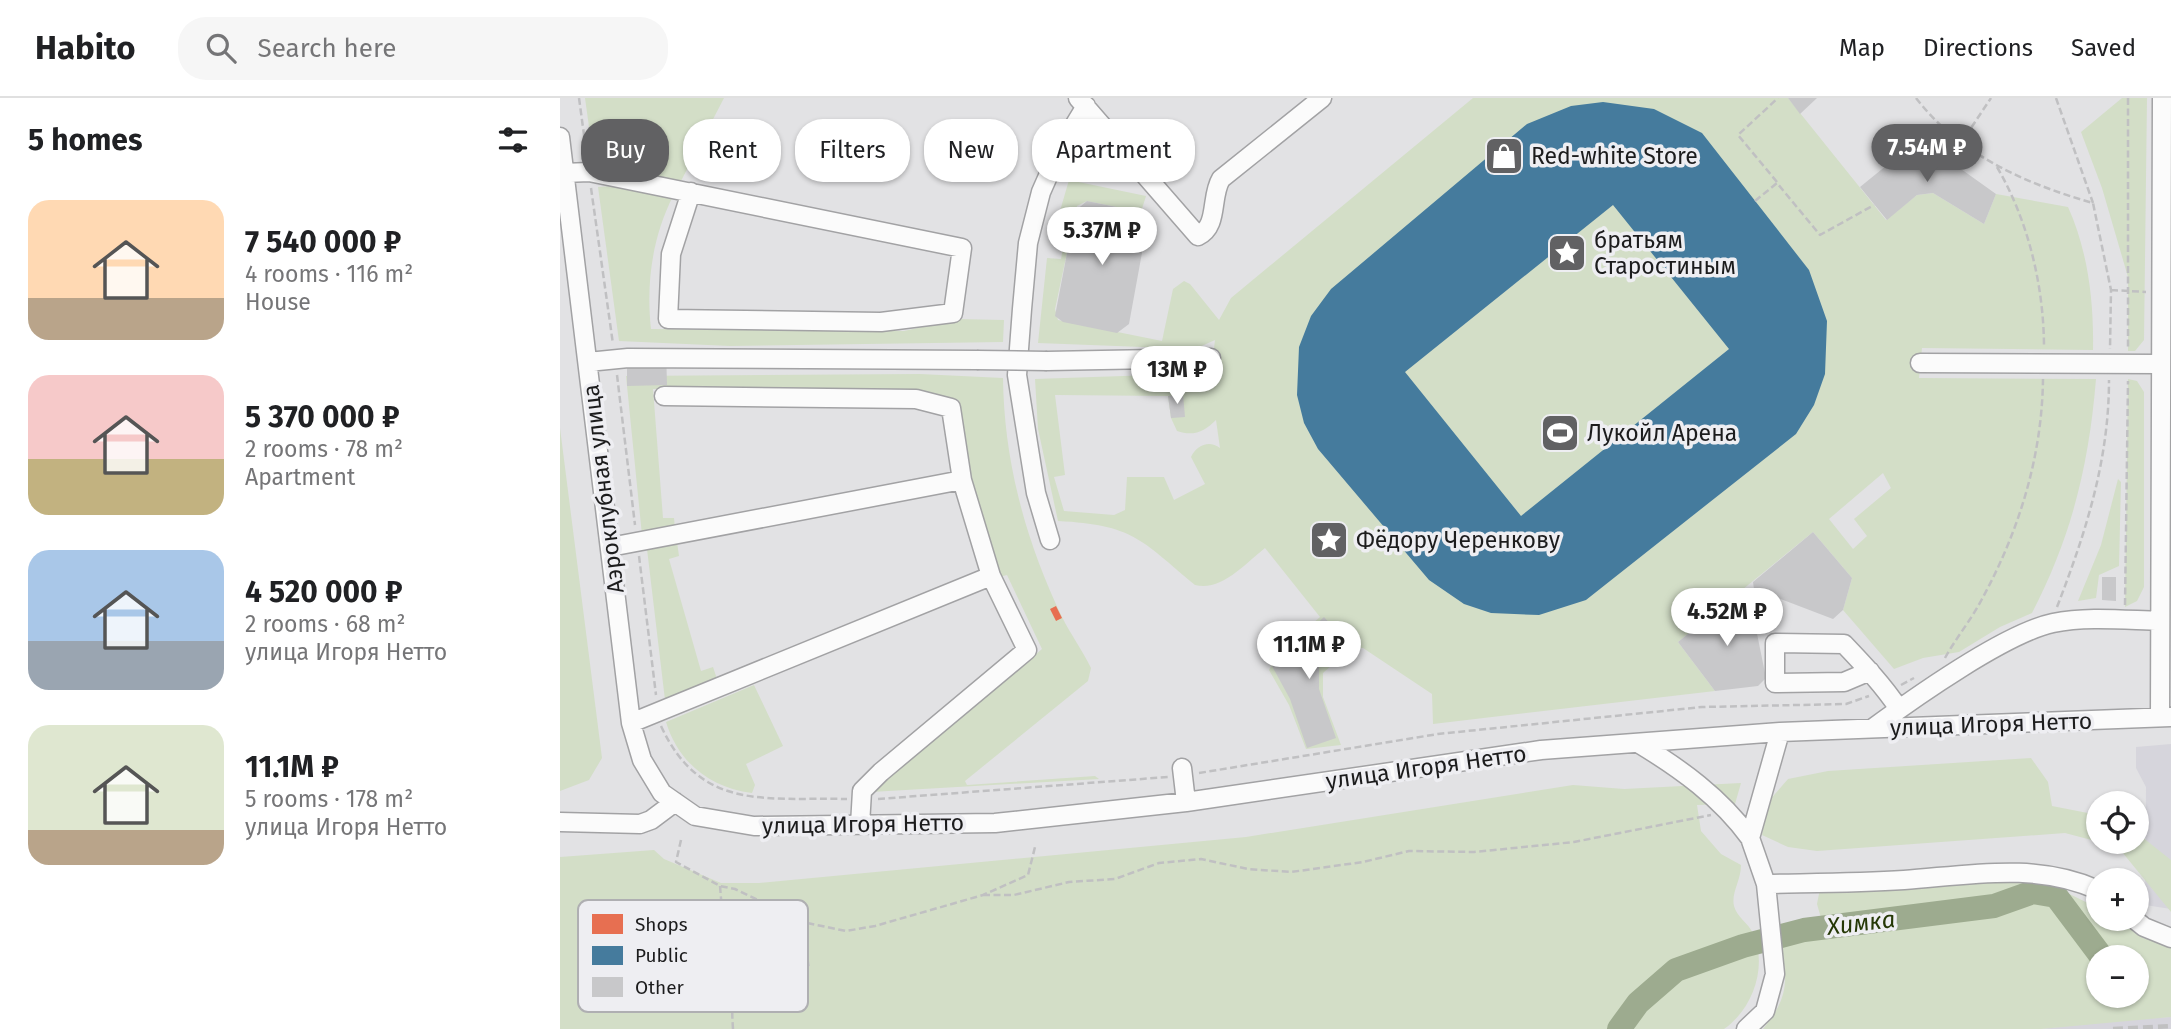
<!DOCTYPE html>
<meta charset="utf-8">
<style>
:root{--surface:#fff;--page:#f6f6f6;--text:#202124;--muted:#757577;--line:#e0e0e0;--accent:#616163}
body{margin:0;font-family:"Fira Sans",sans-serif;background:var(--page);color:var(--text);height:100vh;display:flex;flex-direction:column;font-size:26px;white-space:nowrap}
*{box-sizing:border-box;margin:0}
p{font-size:23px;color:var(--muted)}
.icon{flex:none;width:38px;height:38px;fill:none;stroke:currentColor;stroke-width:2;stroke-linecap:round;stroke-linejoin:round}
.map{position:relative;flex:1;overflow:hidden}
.details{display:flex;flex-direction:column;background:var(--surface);width:560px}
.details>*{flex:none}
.top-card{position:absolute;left:21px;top:21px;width:665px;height:63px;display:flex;gap:14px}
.fabs{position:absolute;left:1526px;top:693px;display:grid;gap:14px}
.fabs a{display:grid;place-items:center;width:63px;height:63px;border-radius:50%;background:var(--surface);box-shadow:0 2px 5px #0004;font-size:35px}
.price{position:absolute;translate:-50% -60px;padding:0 16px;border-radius:24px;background:#fff;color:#222;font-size:23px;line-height:46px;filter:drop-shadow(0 2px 4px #0008)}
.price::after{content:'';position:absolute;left:50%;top:42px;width:21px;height:16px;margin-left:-10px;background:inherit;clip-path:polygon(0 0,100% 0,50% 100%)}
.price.current{background:var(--accent);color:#fff}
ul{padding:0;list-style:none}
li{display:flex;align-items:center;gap:21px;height:175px;padding:0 28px}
li span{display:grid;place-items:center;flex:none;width:196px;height:140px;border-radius:21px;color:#555}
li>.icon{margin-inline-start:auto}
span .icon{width:84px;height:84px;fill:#fffc;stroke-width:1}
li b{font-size:30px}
h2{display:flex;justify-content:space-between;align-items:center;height:84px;padding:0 28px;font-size:30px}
.chip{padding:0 24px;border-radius:28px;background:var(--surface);box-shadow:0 2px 5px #0004;font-size:24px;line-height:63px}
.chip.current{background:var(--accent);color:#fff}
header{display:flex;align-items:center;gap:42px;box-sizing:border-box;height:98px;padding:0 35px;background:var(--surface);border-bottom:2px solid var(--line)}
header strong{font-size:33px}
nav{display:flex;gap:38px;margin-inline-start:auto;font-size:24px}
.search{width:490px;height:63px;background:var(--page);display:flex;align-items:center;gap:18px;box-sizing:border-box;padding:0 24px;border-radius:28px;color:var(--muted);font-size:26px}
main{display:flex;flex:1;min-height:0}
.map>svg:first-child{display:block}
.built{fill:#d6d5dc}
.green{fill:#d3dec7;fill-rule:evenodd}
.shops{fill:#e76f51}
.public{fill:#457b9d;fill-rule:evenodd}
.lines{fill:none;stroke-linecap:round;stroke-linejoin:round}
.river{stroke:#9dab8f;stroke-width:24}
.building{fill:#c8c8ca}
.minor-casing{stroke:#a2a2a4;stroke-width:21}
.path{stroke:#c0c0c2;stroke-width:2.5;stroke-dasharray:7 3.5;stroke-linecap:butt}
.minor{stroke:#fbfbfb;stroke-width:18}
.rail{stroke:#c0c0c1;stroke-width:4.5;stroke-dasharray:10 5;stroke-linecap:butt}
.minor-bridge-casing{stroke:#a2a2a4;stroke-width:21;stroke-linecap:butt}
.minor-bridge{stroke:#fbfbfb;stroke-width:18}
.labels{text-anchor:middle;stroke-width:7;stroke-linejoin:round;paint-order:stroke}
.poi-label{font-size:23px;fill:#1c1c1d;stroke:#eeeef2;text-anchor:start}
.street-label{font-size:23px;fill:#1c1c1d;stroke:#eeeef2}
.water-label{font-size:24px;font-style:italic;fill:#253806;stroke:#eeeef2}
.key{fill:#eeeef2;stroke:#afafb2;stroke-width:2}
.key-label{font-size:19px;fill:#1c1c1d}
</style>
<header>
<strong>Habito</strong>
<div class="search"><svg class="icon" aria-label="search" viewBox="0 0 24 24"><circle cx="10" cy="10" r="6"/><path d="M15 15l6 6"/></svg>Search here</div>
<nav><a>Map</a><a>Directions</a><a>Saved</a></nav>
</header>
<main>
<section class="details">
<h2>5 homes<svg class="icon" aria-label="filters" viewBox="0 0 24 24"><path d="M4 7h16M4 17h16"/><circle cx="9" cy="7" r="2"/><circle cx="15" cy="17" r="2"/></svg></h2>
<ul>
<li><span style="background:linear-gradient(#ffd9b3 70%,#b9a48a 0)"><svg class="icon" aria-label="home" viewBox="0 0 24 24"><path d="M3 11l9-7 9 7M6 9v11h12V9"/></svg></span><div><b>7 540 000 ₽</b><p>4 rooms · 116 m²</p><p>House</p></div></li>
<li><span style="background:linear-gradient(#f6c9c9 60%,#c2b280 0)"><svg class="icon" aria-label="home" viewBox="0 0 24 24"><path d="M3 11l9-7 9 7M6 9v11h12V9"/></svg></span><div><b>5 370 000 ₽</b><p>2 rooms · 78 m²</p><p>Apartment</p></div></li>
<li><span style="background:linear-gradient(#a9c7e8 65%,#9aa5b1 0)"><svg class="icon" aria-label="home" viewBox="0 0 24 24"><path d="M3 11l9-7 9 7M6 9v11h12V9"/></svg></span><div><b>4 520 000 ₽</b><p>2 rooms · 68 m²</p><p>улица Игоря Нетто</p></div></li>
<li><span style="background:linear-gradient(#dfe7d0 75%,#b9a48a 0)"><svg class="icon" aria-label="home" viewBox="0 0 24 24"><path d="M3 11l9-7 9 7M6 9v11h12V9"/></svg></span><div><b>11.1M ₽</b><p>5 rooms · 178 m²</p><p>улица Игоря Нетто</p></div></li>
</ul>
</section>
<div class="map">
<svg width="1611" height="931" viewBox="0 0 1611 931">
<rect width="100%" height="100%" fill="#e2e2e4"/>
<path class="built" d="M 1611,646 L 1611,811 L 1585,807 L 1586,689 L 1576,670 L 1576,649 Z
M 1611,919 L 1611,931 L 1481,931 L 1557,922 Z"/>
<path class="green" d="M 25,0 L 164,0 L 121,83 L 34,65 Z
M 913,0 L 1228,0 L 1326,122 L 1357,97 L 1373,95 L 1424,126 L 1436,96 L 1508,109 C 1528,153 1534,204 1533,252 L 1362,250 L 1359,280 L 1536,281 C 1529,366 1512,438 1472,515 L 1440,529 L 1399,554 L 1363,560 L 1334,571 L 1283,512 L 1292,480 L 1253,434 L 1118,544 L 1155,593 L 873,626 L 872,596 L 803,550 L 791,550 L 763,575 L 763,599 L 781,647 L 746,651 L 729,607 L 709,572 L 718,556 L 760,519 L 705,450 C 686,465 661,494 635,487 C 580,441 573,427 498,423 L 478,331 L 475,281 L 651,275 L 655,242 L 635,251 L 478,245 L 487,160 L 501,161 L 506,133 L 495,130 L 509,82 L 586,98 L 581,114 L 527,103 L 517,108 L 495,211 L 498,222 L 602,243 L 613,191 L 624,183 L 630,186 L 659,222 L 671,200 ZM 495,297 L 608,298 L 611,320 L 617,333 C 634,339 645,333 656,322 L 660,350 C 649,342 637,347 631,359 L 645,386 L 614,402 L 604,379 L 567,379 L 565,412 L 554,417 L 504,413 L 494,379 L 505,377 ZM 1323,375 L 1331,390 L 1294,421 L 1307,438 L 1293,451 L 1269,421 Z
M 1562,0 L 1587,0 L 1584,242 L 1575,253 L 1568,253 L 1568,179 L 1542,90 L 1521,34 Z
M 52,88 L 113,98 C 92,140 86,186 91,231 L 344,233 L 398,221 L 444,222 L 443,244 L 170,248 L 59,243 L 38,89 Z
M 360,276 L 443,280 C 444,364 466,444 502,519 C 511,537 523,553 531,570 L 528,583 L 405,683 L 407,687 L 535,678 L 539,681 L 311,694 L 482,551 L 447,477 L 439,479 L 410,382 L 399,302 L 349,292 L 93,291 L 103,420 L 114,420 L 115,430 L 82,437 L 66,278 Z
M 1568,281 L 1577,283 L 1584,294 L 1584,489 L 1577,503 L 1565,509 Z
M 0,330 L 42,660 L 29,682 L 0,693 Z
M 1558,381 L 1561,384 L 1559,468 L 1539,477 L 1536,500 L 1518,503 L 1541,447 Z
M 117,444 L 119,458 L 109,461 L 141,573 L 153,569 L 157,581 L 105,602 L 87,451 Z
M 194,587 L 223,648 L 186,666 L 195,687 L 192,695 C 150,690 118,664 106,624 Z
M 1471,660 L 1488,684 L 1492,708 L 1538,717 L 1538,744 L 1577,744 L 1577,735 L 1611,762 L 1611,814 L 1558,749 L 1505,735 L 1257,753 L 1228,749 L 1202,737 L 1208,704 L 1228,681 L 1268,673 Z
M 1181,685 L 1175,706 L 1137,707 L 1141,733 L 1161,756 L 1181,767 C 1181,783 1171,794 1174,808 C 1177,819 1188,825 1193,835 C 1208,868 1193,911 1164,931 L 0,931 L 0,759 L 94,752 L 104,761 L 161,785 L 199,785 L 686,739 L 1013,687 L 1064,691 Z
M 1460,780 L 1485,784 L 1538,810 L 1538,821 L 1557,821 L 1583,840 L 1611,848 L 1611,919 L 1481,931 L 1203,931 C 1215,916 1225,901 1225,881 C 1225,857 1216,853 1229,828 L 1258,826 L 1261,820 L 1257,806 L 1260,791 L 1353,791 ZM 1538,859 L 1577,859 L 1577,898 L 1538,898 Z"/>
<path class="shops" d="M 496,508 L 502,520 L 496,523 L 490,511 Z"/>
<path class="public" d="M 1043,4 L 1094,11 L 1142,35 L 1249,172 L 1267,223 L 1265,276 L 1254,307 L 1236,336 L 1026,502 L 979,517 L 931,515 L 904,506 L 869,482 L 758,351 L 744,325 L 737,297 L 739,249 L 751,218 L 771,191 L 967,26 L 1011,8 ZM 1053,107 L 1169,251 L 961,418 L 845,274 Z"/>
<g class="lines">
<path class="river" d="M 1059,931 L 1078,905 L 1116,872 L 1183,848 L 1244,832 L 1434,808 L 1473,794 L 1496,798 L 1541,858"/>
</g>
<path class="building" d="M 1228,0 L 1257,0 L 1240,16 Z
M 1359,41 L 1436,96 L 1424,126 L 1373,95 L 1357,97 L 1327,122 L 1300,89 Z
M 527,103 L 581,114 L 588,122 L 569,226 L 557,235 L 503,224 L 495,218 L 515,113 Z
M 67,251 L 106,251 L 107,287 L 67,288 Z
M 623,296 L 625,319 L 611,320 L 608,298 Z
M 1253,434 L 1292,480 L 1283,512 L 1273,521 L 1194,491 L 1193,484 Z
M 1542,479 L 1556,479 L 1556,503 L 1542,502 Z
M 1172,500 L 1189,506 L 1193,516 L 1206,580 L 1198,588 L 1155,593 L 1118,544 Z
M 764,519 L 784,541 L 759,564 L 759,591 L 776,640 L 747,650 L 730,601 L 712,568 Z
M 233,848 L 234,854 L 247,852 L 250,868 L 236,871 L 235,866 L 207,870 L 208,876 L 194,879 L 191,861 L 203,859 L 202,853 Z"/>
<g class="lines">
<defs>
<path id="minor" d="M 518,0 L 638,138 C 659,128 650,99 661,81 L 762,0
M 0,39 L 71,625 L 82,662 L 102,695 L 135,718 L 194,728 L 435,725 L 626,704 L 981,652 L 1220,634 L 1611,619
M 4,75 L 29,74 L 402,150 L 393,215 L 321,224 L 108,221 L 111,156 L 131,94
M 487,263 L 651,260
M 28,264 L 68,260 L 417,262
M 1360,265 L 1600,266
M 104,298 L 356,301 L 391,310 L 402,382 L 431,478 L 467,552 L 321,674 L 302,693 L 300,727
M 490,442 L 476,395 L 457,277 L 462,211 L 468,145 L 481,94 L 500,51 L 526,8
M 50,449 L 402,382
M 1310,573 L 1284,584 L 1215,585 L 1215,545 L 1284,546 C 1304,567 1323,587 1339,611
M 1600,619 L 1602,0
M 71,625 L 431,478
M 1313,630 C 1354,600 1446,535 1493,525 C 1527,518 1564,522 1600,523
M 1078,645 C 1121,671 1160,699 1190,740
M 622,670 L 626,704
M 0,724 L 80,726 L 91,722 L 115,704
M 1206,786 C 1252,785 1298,785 1344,782 C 1411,777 1476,764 1538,792
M 1574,821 L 1584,829 L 1611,840
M 1186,931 L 1205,913 L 1215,876 L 1206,786 L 1190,740 L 1220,634"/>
</defs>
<use href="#minor" class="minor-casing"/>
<path class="path" d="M 19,0 L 27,59
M 1356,0 C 1400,57 1466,86 1533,105 L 1551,192 L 1550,251
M 1496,0 L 1533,105
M 1568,0 L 1568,252
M 1379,53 L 1401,45 L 1431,0
M 1437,69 C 1468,122 1484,188 1484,250
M 1217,84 L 1178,37 L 1218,0
M 31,90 L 53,246
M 1195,103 L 1217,85 L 1260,137 L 1314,107
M 1551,192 L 1586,194
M 57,277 L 75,427
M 79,458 L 96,597
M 1565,507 L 1568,283
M 1497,509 C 1526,434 1549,362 1549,282
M 1385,560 C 1396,540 1411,522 1422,501 C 1459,433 1482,359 1483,281
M 1341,587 L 1354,580
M 101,628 C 141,714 206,699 287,701
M 639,675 L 878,636 L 1142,609 L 1286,606 L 1309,598
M 318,701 L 608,679
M 121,742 L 116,764 L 160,788 L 175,791 L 247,825 L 286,833 L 315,828 L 423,797 L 468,777 L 475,749
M 160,788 L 165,850 L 174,884
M 423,797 L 454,797 L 509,784 L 555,781 L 599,765 L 641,761 L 688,771 L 731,774 L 803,764 L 849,753 L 914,754 L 1014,744 L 1151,717
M 173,931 C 171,903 171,869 196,848 C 209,838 231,832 247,825"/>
<use href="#minor" class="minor"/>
<path class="rail" d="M 1553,931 L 1611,928"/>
<defs>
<path id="minor-bridge" d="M 417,262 L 487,263"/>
</defs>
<use href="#minor-bridge" class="minor-bridge-casing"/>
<use href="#minor-bridge" class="minor-bridge"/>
</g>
<defs>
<symbol id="shop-square" viewBox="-11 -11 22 22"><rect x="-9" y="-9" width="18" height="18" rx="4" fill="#616163" stroke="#eeeef2"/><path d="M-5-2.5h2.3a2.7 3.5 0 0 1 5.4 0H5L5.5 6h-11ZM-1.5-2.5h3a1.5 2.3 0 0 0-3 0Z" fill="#fff"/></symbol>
<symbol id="sight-square" viewBox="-11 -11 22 22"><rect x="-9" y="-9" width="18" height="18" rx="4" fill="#616163" stroke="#eeeef2"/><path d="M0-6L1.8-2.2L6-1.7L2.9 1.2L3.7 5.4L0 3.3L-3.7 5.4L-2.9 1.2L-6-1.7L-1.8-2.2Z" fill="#fff"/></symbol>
<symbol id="stadium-square" viewBox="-11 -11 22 22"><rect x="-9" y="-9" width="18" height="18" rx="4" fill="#616163" stroke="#eeeef2"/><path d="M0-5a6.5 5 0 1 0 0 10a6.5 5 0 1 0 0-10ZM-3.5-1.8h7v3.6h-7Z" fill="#fff"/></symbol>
</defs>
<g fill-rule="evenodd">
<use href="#shop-square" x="922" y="36" width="44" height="44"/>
<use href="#sight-square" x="985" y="133" width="44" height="44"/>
<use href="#stadium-square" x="978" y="313" width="44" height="44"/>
<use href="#sight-square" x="747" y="420" width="44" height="44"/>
</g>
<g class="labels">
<g class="poi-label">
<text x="971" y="66">Red-white Store</text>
<text x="1034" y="150">братьям<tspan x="1034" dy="26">Старостиным</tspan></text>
<text x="1027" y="343">Лукойл Арена</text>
<text x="796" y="450">Фёдору Черенкову</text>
</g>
<g class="street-label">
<text transform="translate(43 391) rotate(-97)" y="8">Аэроклубная улица</text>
<text transform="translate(1431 626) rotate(-2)" y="8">улица Игоря Нетто</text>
<text transform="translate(866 669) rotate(-8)" y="8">улица Игоря Нетто</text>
<text transform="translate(303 726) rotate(-1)" y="8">улица Игоря Нетто</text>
</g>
<g class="water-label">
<text transform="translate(1301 825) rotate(-7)" y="8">Химка</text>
</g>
</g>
<rect x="18" y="802" width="230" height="112" rx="10" class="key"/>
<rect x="32" y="816" width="31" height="20" fill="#e76f51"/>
<rect x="32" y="848" width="31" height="19" fill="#457b9d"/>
<rect x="32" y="879" width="31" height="20" fill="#c8c8ca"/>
<g class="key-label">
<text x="75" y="833">Shops</text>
<text x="75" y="864">Public</text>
<text x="75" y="896">Other</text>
</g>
</svg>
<div class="fabs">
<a><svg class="icon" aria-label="locate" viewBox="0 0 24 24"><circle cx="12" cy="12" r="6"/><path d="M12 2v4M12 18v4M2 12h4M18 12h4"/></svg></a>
<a>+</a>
<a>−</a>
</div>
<b class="price current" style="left:1367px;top:86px">7.54M ₽</b>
<b class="price" style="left:542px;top:169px">5.37M ₽</b>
<b class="price" style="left:617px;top:308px">13M ₽</b>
<b class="price" style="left:1167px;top:550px">4.52M ₽</b>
<b class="price" style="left:749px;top:583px">11.1M ₽</b>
<div class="top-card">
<a class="chip current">Buy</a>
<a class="chip">Rent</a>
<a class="chip">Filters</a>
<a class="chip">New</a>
<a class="chip">Apartment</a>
</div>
</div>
</main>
